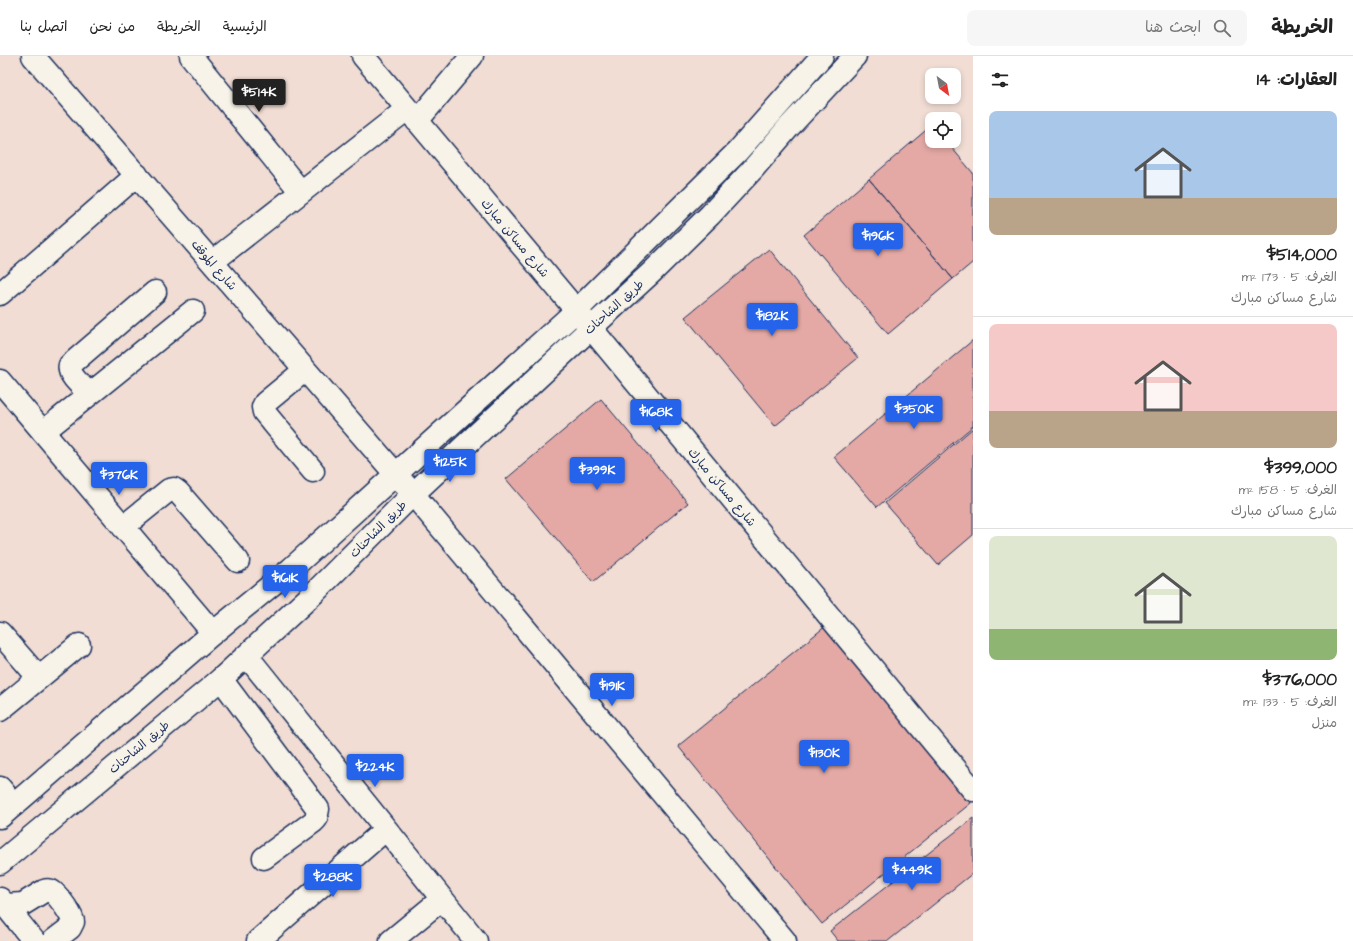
<!DOCTYPE html>
<html lang="ar">
<meta charset="utf-8">
<style>
:root{--surface:#fff;--page:#f6f6f6;--text:#222;--muted:#767676;--line:#e0e0e0;--accent:#2563eb}
body{margin:0;font-family:"Architects Daughter","Playpen Sans Arabic",sans-serif;background:var(--page);color:var(--text);direction:rtl;height:100vh;display:flex;flex-direction:column;font-size:15px;white-space:nowrap}
*{box-sizing:border-box;margin:0}
p{font-size:13px;color:var(--muted)}
.icon{flex:none;width:22px;height:22px;fill:none;stroke:currentColor;stroke-width:2;stroke-linecap:round;stroke-linejoin:round}
.map{position:relative;flex:1;overflow:hidden;direction:ltr}
.drawer{display:flex;flex-direction:column;background:var(--surface);width:380px}
.drawer>*{flex:none}
.needle{width:26px;rotate:148deg}
.tools{position:absolute;left:925px;top:12px;display:grid;gap:8px}
.tools a{display:grid;place-items:center;width:36px;height:36px;border-radius:8px;background:var(--surface);box-shadow:0 2px 6px #0003;font-size:20px}
.price{position:absolute;translate:-50% -34px;padding:0 9px;border-radius:4px;background:var(--accent);color:#fff;font-size:13px;line-height:26px;filter:drop-shadow(0 1px 2px #0008)}
.price::after{content:'';position:absolute;left:50%;top:24px;width:12px;height:9px;margin-left:-6px;background:inherit;clip-path:polygon(0 0,100% 0,50% 100%)}
.price.on{background:#222;color:#fff}
ul{padding:0;list-style:none}
li{display:grid;align-content:center;gap:8px;height:212px;padding:0 16px}
li+li{border-top:1px solid var(--line)}
li span{display:grid;place-items:center;height:124px;border-radius:8px;color:#555}
li>.icon{margin-inline-start:auto}
span .icon{width:72px;height:72px;fill:#fffc;stroke-width:1}
li b{font-size:17px}
h2{display:flex;justify-content:space-between;align-items:center;height:48px;padding:0 16px;font-size:17px}
header{display:flex;align-items:center;gap:24px;box-sizing:border-box;height:56px;padding:0 20px;background:var(--surface);border-bottom:1px solid var(--line)}
header strong{font-size:19px}
nav{display:flex;gap:22px;margin-inline-start:auto;font-size:14px}
.search{width:280px;height:36px;background:var(--page);display:flex;align-items:center;gap:10px;box-sizing:border-box;padding:0 14px;border-radius:8px;color:var(--muted);font-size:15px}
main{display:flex;flex:1;min-height:0}
.map>svg:first-child{display:block}
.building{fill:#e4a9a5;stroke:#1b2f5e}
.lines{fill:none;stroke-linecap:round;stroke-linejoin:round}
.minor-casing{stroke:#1b2f5e;stroke-width:25}
.major-casing{stroke:#1b2f5e;stroke-width:25}
.highway-casing{stroke:#1b2f5e;stroke-width:25}
.minor{stroke:#f7f3e8;stroke-width:22}
.major{stroke:#f7f3e8;stroke-width:22}
.highway{stroke:#f7f3e8;stroke-width:22}
.labels{text-anchor:middle;stroke-width:4;stroke-linejoin:round;paint-order:stroke}
.street-label{font-size:12px;fill:#1b2f5e;stroke:#f7f3e8}
</style>
<header>
<strong>الخريطة</strong>
<div class="search"><svg class="icon" aria-label="search" viewBox="0 0 24 24"><circle cx="10" cy="10" r="6"/><path d="M15 15l6 6"/></svg>ابحث هنا</div>
<nav><a>الرئيسية</a><a>الخريطة</a><a>من نحن</a><a>اتصل بنا</a></nav>
</header>
<main>
<section class="drawer">
<h2>العقارات: 14<svg class="icon" aria-label="filters" viewBox="0 0 24 24"><path d="M4 7h16M4 17h16"/><circle cx="9" cy="7" r="2"/><circle cx="15" cy="17" r="2"/></svg></h2>
<ul>
<li><span style="background:linear-gradient(#a9c7e8 70%,#b9a48a 0)"><svg class="icon" aria-label="home" viewBox="0 0 24 24"><path d="M3 11l9-7 9 7M6 9v11h12V9"/></svg></span><div><b>$514,000</b><p>الغرف: 5 · 173 m²</p><p>شارع مساكن مبارك</p></div></li>
<li><span style="background:linear-gradient(#f6c9c9 70%,#b9a48a 0)"><svg class="icon" aria-label="home" viewBox="0 0 24 24"><path d="M3 11l9-7 9 7M6 9v11h12V9"/></svg></span><div><b>$399,000</b><p>الغرف: 5 · 158 m²</p><p>شارع مساكن مبارك</p></div></li>
<li><span style="background:linear-gradient(#dfe7d0 75%,#8fb573 0)"><svg class="icon" aria-label="home" viewBox="0 0 24 24"><path d="M3 11l9-7 9 7M6 9v11h12V9"/></svg></span><div><b>$376,000</b><p>الغرف: 5 · 133 m²</p><p>منزل</p></div></li>
</ul>
</section>
<div class="map">
<svg width="973" height="885" viewBox="0 0 973 885">
<rect width="100%" height="100%" fill="#f1ddd4"/>
<filter id="ink" filterUnits="userSpaceOnUse"><feTurbulence type="fractalNoise" baseFrequency=".025" numOctaves="2"/><feDisplacementMap in="SourceGraphic" scale="8" xChannelSelector="R" yChannelSelector="G"/><feConvolveMatrix kernelMatrix="1 2 1 2 8 2 1 2 1" color-interpolation-filters="sRGB"/></filter>
<g filter="url(#ink)">
<path class="building" d="M 932,69 L 932,85 L 946,85 L 973,117 L 973,206 L 953,223 L 869,123 Z
M 869,123 L 953,223 L 888,278 L 804,179 Z
M 769,193 L 858,302 L 775,370 L 685,261 Z
M 973,284 L 973,370 L 877,451 L 834,401 Z
M 601,343 L 688,447 L 593,526 L 506,423 Z
M 973,372 L 973,479 L 938,509 L 885,447 Z
M 827,569 L 971,747 L 822,868 L 678,690 Z
M 973,762 L 973,817 L 888,885 L 838,885 L 830,875 Z"/>
<g class="lines">
<defs>
<path id="minor" d="M 33,0 L 413,438 L 785,885
M 191,0 L 301,136
M 363,0 L 591,272 L 973,734
M 417,65 L 472,0
M 212,206 L 407,53
M 0,238 L 137,119
M 305,314 L 265,347 L 263,351 L 264,356 L 313,415
M 0,325 L 213,577
M 90,338 C 83,331 67,319 70,309 L 155,236
M 43,376 L 193,255
M 123,471 L 169,434 L 174,433 L 178,436 L 238,505
M 0,577 L 39,622
M 247,600 L 476,885
M 221,623 L 318,753 L 316,763 L 313,766 L 264,802
M 0,654 L 79,589
M 0,732 L 14,749
M 6,849 L 23,848 L 44,835 C 47,834 51,834 53,836 C 59,841 73,860 73,866 L 70,872 L 53,885
M 258,885 L 386,773
M 391,885 L 442,843"/>
<path id="major" d="M 0,761 L 213,577 L 291,513 L 576,255 L 737,96 L 822,0
M 0,807 L 221,623 L 315,536 L 413,438 L 591,272 L 652,216 L 710,159 L 752,114 L 788,72 L 855,0"/>
<path id="highway" d="M 0,843 L 34,885"/>
</defs>
<use href="#minor" class="minor-casing"/>
<use href="#major" class="major-casing"/>
<use href="#highway" class="highway-casing"/>
<use href="#minor" class="minor"/>
<use href="#major" class="major"/>
<use href="#highway" class="highway"/>
</g>
</g>
<g class="labels">
<g class="street-label">
<text transform="translate(515 182) rotate(50)" y="4">شارع مساكن مبارك</text>
<text transform="translate(214 209) rotate(49)" y="4">شارع الموقف</text>
<text transform="translate(614 251) rotate(-42)" y="4">طريق الشاحنات</text>
<text transform="translate(722 431) rotate(50)" y="4">شارع مساكن مبارك</text>
<text transform="translate(378 473) rotate(-45)" y="4">طريق الشاحنات</text>
<text transform="translate(139 691) rotate(-40)" y="4">طريق الشاحنات</text>
</g>
</g>
</svg>
<div class="tools">
<a><svg class="needle" viewBox="-14 -14 28 28"><path d="M0-13l5 13h-10z" fill="#e53935"/><path d="M0 13l5-13h-10z" fill="#767676"/></svg></a>
<a><svg class="icon" aria-label="locate" viewBox="0 0 24 24"><circle cx="12" cy="12" r="6"/><path d="M12 2v4M12 18v4M2 12h4M18 12h4"/></svg></a>
</div>
<b class="price on" style="left:259px;top:57px">$514K</b>
<b class="price" style="left:878px;top:201px">$196K</b>
<b class="price" style="left:772px;top:281px">$182K</b>
<b class="price" style="left:914px;top:374px">$350K</b>
<b class="price" style="left:656px;top:377px">$168K</b>
<b class="price" style="left:450px;top:427px">$125K</b>
<b class="price" style="left:597px;top:435px">$399K</b>
<b class="price" style="left:119px;top:440px">$376K</b>
<b class="price" style="left:285px;top:543px">$161K</b>
<b class="price" style="left:612px;top:651px">$191K</b>
<b class="price" style="left:824px;top:718px">$130K</b>
<b class="price" style="left:375px;top:732px">$224K</b>
<b class="price" style="left:912px;top:835px">$449K</b>
<b class="price" style="left:333px;top:842px">$288K</b>
</div>
</main>
